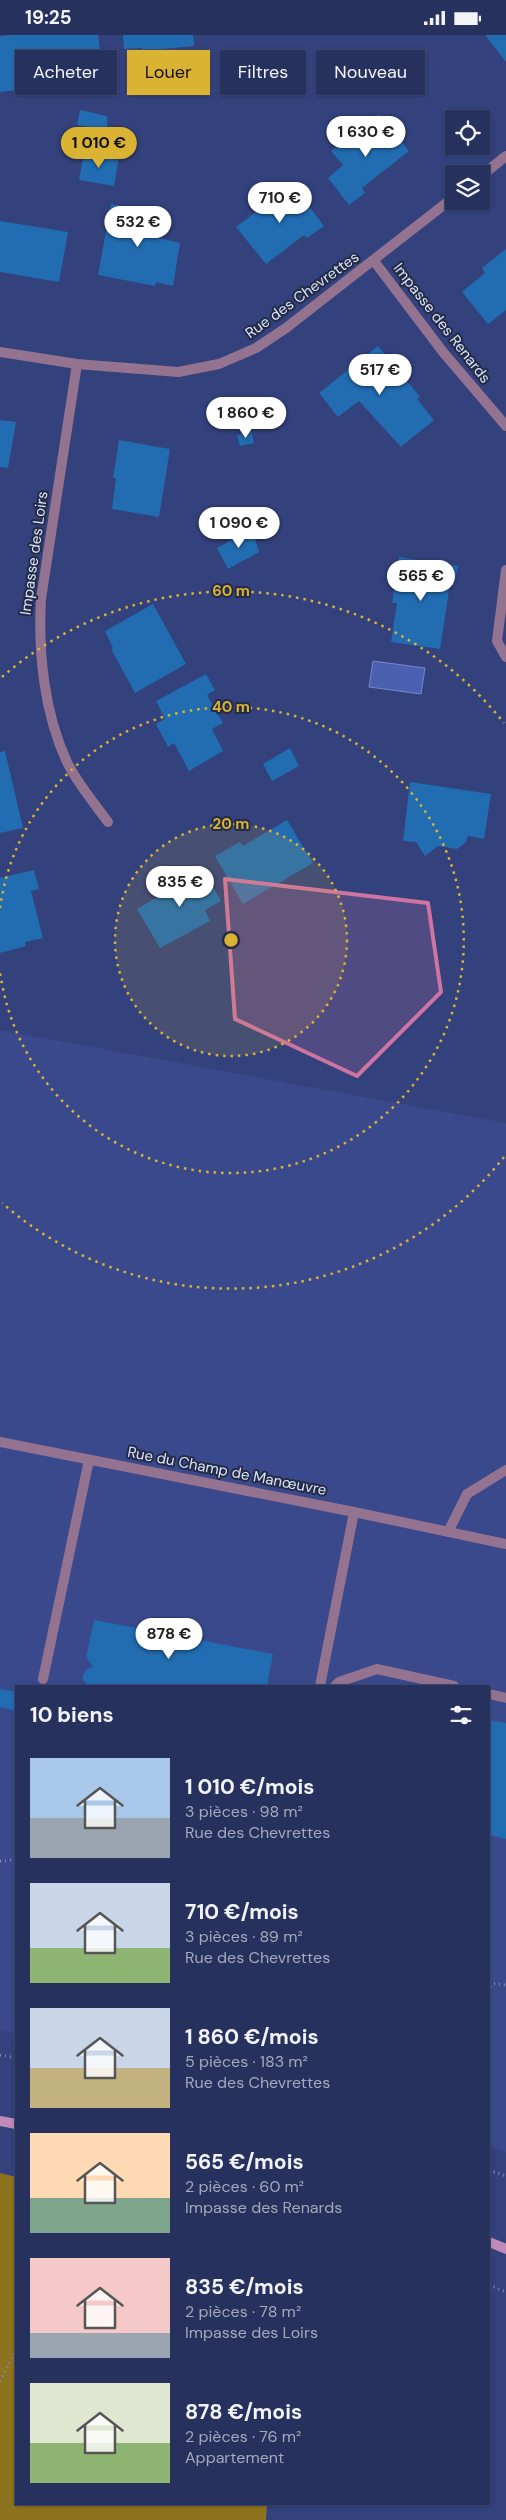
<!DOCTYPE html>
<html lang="fr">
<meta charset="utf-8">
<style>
:root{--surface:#26315e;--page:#2e3964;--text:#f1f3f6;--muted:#a4a9bc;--line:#424c73;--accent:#dab333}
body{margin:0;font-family:"DM Sans",sans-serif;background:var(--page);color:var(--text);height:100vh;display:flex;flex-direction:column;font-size:19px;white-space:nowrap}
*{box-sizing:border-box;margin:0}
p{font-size:16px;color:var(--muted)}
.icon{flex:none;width:28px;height:28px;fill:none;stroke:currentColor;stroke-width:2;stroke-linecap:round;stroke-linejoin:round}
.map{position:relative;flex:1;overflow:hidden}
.sheet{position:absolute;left:15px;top:1650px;width:475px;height:820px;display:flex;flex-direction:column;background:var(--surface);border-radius:0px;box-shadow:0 1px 4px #0004,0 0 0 1px var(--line)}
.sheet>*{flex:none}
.top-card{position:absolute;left:15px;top:15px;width:476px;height:45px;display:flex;gap:10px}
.tools{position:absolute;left:445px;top:75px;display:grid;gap:10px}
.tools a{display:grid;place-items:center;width:45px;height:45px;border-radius:0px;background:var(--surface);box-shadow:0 1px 4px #0004,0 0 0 1px var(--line);font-size:25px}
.price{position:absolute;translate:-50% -42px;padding:0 11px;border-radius:18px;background:#fff;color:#222;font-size:16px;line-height:32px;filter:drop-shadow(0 1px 2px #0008)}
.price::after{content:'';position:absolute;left:50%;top:30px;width:15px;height:11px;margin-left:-8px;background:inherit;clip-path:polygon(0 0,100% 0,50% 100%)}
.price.current{background:var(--accent);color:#111}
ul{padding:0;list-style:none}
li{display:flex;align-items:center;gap:15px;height:125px;padding:0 15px}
li span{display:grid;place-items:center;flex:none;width:140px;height:100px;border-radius:0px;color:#555}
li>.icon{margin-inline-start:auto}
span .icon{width:60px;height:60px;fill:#fffc;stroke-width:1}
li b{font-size:21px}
h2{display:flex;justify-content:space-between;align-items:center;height:60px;padding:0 15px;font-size:21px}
.pill{padding:0 18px;border-radius:0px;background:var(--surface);box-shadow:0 1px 4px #0004,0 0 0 1px var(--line);font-size:18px;line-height:45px}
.pill.current{background:var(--accent);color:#111}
.status{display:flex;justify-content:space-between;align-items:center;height:35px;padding:0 25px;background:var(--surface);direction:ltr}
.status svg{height:14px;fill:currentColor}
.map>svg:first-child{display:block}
.built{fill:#39498c}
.forest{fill:#8d731d}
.water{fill:#4c60b2;stroke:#7788c7}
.building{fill:#226cb1}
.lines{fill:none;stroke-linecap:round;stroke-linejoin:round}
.path{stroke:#808bb5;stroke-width:3;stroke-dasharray:1 4;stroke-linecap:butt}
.lane{stroke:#947390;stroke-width:10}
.street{stroke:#947390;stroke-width:10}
.secondary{stroke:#bf8ab8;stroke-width:10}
.marked{fill:#ce74a2;fill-opacity:0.2;stroke:#ce74a2;stroke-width:4;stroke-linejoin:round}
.ring{fill:none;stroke:#dab333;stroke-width:2.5;stroke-dasharray:2.5 5}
.labels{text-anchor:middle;stroke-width:4;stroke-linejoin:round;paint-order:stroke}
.street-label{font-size:15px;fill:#dce4f9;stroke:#232b46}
.centre{fill:#dab333;stroke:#232b46;stroke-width:2.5}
.ring-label{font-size:15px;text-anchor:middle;font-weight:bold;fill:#dab333;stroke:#232b46;stroke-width:4;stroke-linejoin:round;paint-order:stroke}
</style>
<div class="status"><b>19:25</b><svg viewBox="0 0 49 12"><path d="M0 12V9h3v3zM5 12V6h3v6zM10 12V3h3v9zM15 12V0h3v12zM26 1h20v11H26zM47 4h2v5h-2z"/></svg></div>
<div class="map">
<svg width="506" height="2485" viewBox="0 0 506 2485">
<rect width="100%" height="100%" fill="#33417d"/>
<path class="built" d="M 0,995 L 506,1088 L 506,2117 L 489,2110 L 489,1651 L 16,1651 L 16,1999 L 0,1995 Z"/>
<path class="forest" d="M 0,2138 L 16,2142 L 16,2469 L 267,2469 L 266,2485 L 0,2485 Z"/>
<path class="water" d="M 373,626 L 425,633 L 421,659 L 369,652 Z"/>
<path class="building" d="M 10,0 L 98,0 L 100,14 L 15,22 L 18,55 L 0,57 L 0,1 Z
M 123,0 L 193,0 L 194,11 L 142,16 L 142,13 L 124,14 Z
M 485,0 L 506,0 L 506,27 Z
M 401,19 L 422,46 L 407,57 L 386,30 Z
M 80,75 L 107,81 L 108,96 L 77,90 Z
M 379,79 L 409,116 L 362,153 L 365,158 L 349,170 L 328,143 L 343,130 L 331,116 Z
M 84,117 L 119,122 L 114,151 L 79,145 Z
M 292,149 L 324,191 L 307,203 L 304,200 L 266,229 L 236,192 Z
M 111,169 L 163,178 L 159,203 L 180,208 L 173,251 L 156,247 L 155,251 L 98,240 Z
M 0,186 L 68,197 L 59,247 L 0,237 Z
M 506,214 L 506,275 L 488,289 L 462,257 L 485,238 L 482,233 Z
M 378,311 L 420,362 L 417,364 L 434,385 L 401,412 L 359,366 L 338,382 L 319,358 Z
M 0,385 L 16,387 L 8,433 L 0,432 Z
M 251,396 L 254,408 L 240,411 L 237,400 Z
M 119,405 L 170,414 L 159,482 L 112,474 L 116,443 L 113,443 Z
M 252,494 L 259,517 L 228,534 L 217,513 Z
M 399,522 L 458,531 L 454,550 L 450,549 L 440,614 L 391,607 L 397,568 L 392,568 Z
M 153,569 L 186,629 L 135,658 L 111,614 L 113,613 L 105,596 Z
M 206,639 L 215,655 L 207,660 L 223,688 L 212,694 L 223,716 L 189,736 L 174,708 L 168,712 L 156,689 L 165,684 L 156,666 Z
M 290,713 L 299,731 L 272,746 L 263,729 Z
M 5,716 L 23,793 L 0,798 L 0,717 Z
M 410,747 L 491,759 L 484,804 L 468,801 L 466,807 L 457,814 L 438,811 L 425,821 L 416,807 L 403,806 Z
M 287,785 L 313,828 L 243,869 L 215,821 L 240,807 L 243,811 Z
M 201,830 L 221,866 L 205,875 L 210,886 L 160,913 L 137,874 L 185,846 L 182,841 Z
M 34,835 L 39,854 L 31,856 L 43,903 L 25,907 L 26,911 L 0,918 L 0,843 Z
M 94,1585 L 273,1619 L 267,1651 L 88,1651 L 83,1645 L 83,1640 L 87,1634 L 93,1632 L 87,1623 L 87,1618 Z
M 0,1654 L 16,1657 L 16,1676 L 0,1672 Z
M 489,1685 L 506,1688 L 506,1804 L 489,1800 Z"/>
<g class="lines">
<path class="path" d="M 0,1826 L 16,1825
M 489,1948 L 506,1950
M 489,1957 L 491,1949
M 0,2020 L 16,2023
M 489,2135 L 506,2141
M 489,2250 L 506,2257
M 0,2346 L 16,2315"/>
<path class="lane" d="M 0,1407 L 354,1477 L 506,1509
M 448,1497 L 467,1459 L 506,1435
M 43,1644 L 89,1425
M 320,1651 L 354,1477
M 335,1651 L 339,1647 L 377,1634 L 454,1651
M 489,1659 L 506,1663"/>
<path class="street" d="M 481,141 L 506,121
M 374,226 L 443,317 L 506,391
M 0,317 L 77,329 L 178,337 L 219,329 L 256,313 L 286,293 L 454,162
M 77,329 L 41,564 C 38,617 44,678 67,727 C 77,748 94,768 108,787
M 506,535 L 497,606 L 506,622"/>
<path class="secondary" d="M 0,2086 L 16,2089
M 489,2207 L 506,2214"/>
</g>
<path class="marked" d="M 225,844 L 428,868 L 441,957 L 357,1041 L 235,984 Z"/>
<circle cx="231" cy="905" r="116" fill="#dab333" fill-opacity=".12"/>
<g class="ring">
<circle cx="231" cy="905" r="116"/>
<path d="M0 873A233 233 0 1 1 0 937"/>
<path d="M504 1122A349 349 0 0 1 2 1168M2 642A349 349 0 0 1 504 688"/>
</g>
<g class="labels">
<g class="street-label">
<text transform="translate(302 260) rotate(-36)" y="5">Rue des Chevrettes</text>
<text transform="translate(442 288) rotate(52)" y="5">Impasse des Renards</text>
<text transform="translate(34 518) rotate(-82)" y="5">Impasse des Loirs</text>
<text transform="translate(227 1436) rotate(11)" y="5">Rue du Champ de Manœuvre</text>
</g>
</g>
<circle cx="231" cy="905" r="8" class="centre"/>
<g class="ring-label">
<text x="231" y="561">60 m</text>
<text x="231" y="677">40 m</text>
<text x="231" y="794">20 m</text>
</g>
</svg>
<div class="tools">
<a><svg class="icon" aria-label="locate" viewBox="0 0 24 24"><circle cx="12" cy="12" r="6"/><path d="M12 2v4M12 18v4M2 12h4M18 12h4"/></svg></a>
<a><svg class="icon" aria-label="layers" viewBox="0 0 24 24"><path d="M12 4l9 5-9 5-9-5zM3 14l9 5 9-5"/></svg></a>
</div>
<b class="price" style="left:366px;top:123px">1 630 €</b>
<b class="price current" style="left:99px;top:134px">1 010 €</b>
<b class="price" style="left:280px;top:189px">710 €</b>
<b class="price" style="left:138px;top:213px">532 €</b>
<b class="price" style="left:380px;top:361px">517 €</b>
<b class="price" style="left:246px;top:404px">1 860 €</b>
<b class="price" style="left:239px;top:514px">1 090 €</b>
<b class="price" style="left:421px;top:567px">565 €</b>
<b class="price" style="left:180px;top:873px">835 €</b>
<b class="price" style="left:169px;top:1625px">878 €</b>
<div class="top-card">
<a class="pill">Acheter</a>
<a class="pill current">Louer</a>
<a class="pill">Filtres</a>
<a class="pill">Nouveau</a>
</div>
<section class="sheet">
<h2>10 biens<svg class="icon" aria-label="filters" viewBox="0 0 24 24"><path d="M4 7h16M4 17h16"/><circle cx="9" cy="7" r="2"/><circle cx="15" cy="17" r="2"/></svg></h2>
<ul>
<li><span style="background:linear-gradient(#a9c7e8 60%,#9aa5b1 0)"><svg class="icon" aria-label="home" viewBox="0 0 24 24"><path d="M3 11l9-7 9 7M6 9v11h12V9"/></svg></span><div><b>1 010 €/mois</b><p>3 pièces · 98 m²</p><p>Rue des Chevrettes</p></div></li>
<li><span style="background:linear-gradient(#c9d6e8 65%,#8fb573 0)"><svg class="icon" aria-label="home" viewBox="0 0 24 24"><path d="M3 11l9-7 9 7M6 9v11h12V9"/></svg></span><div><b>710 €/mois</b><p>3 pièces · 89 m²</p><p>Rue des Chevrettes</p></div></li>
<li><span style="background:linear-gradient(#c9d6e8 60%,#c2b280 0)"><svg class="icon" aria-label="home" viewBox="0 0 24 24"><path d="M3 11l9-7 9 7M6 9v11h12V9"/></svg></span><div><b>1 860 €/mois</b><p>5 pièces · 183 m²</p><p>Rue des Chevrettes</p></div></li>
<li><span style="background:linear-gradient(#ffd9b3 65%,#7fa58c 0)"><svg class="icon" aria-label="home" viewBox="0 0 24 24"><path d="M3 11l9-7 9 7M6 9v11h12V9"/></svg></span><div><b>565 €/mois</b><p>2 pièces · 60 m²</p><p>Impasse des Renards</p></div></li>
<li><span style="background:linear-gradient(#f6c9c9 75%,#9aa5b1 0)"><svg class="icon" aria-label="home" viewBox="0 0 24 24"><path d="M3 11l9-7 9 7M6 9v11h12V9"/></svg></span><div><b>835 €/mois</b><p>2 pièces · 78 m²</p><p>Impasse des Loirs</p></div></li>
<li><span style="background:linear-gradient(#dfe7d0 60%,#8fb573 0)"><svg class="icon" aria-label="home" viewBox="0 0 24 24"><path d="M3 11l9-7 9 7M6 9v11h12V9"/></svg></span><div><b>878 €/mois</b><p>2 pièces · 76 m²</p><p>Appartement</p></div></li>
</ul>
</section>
</div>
